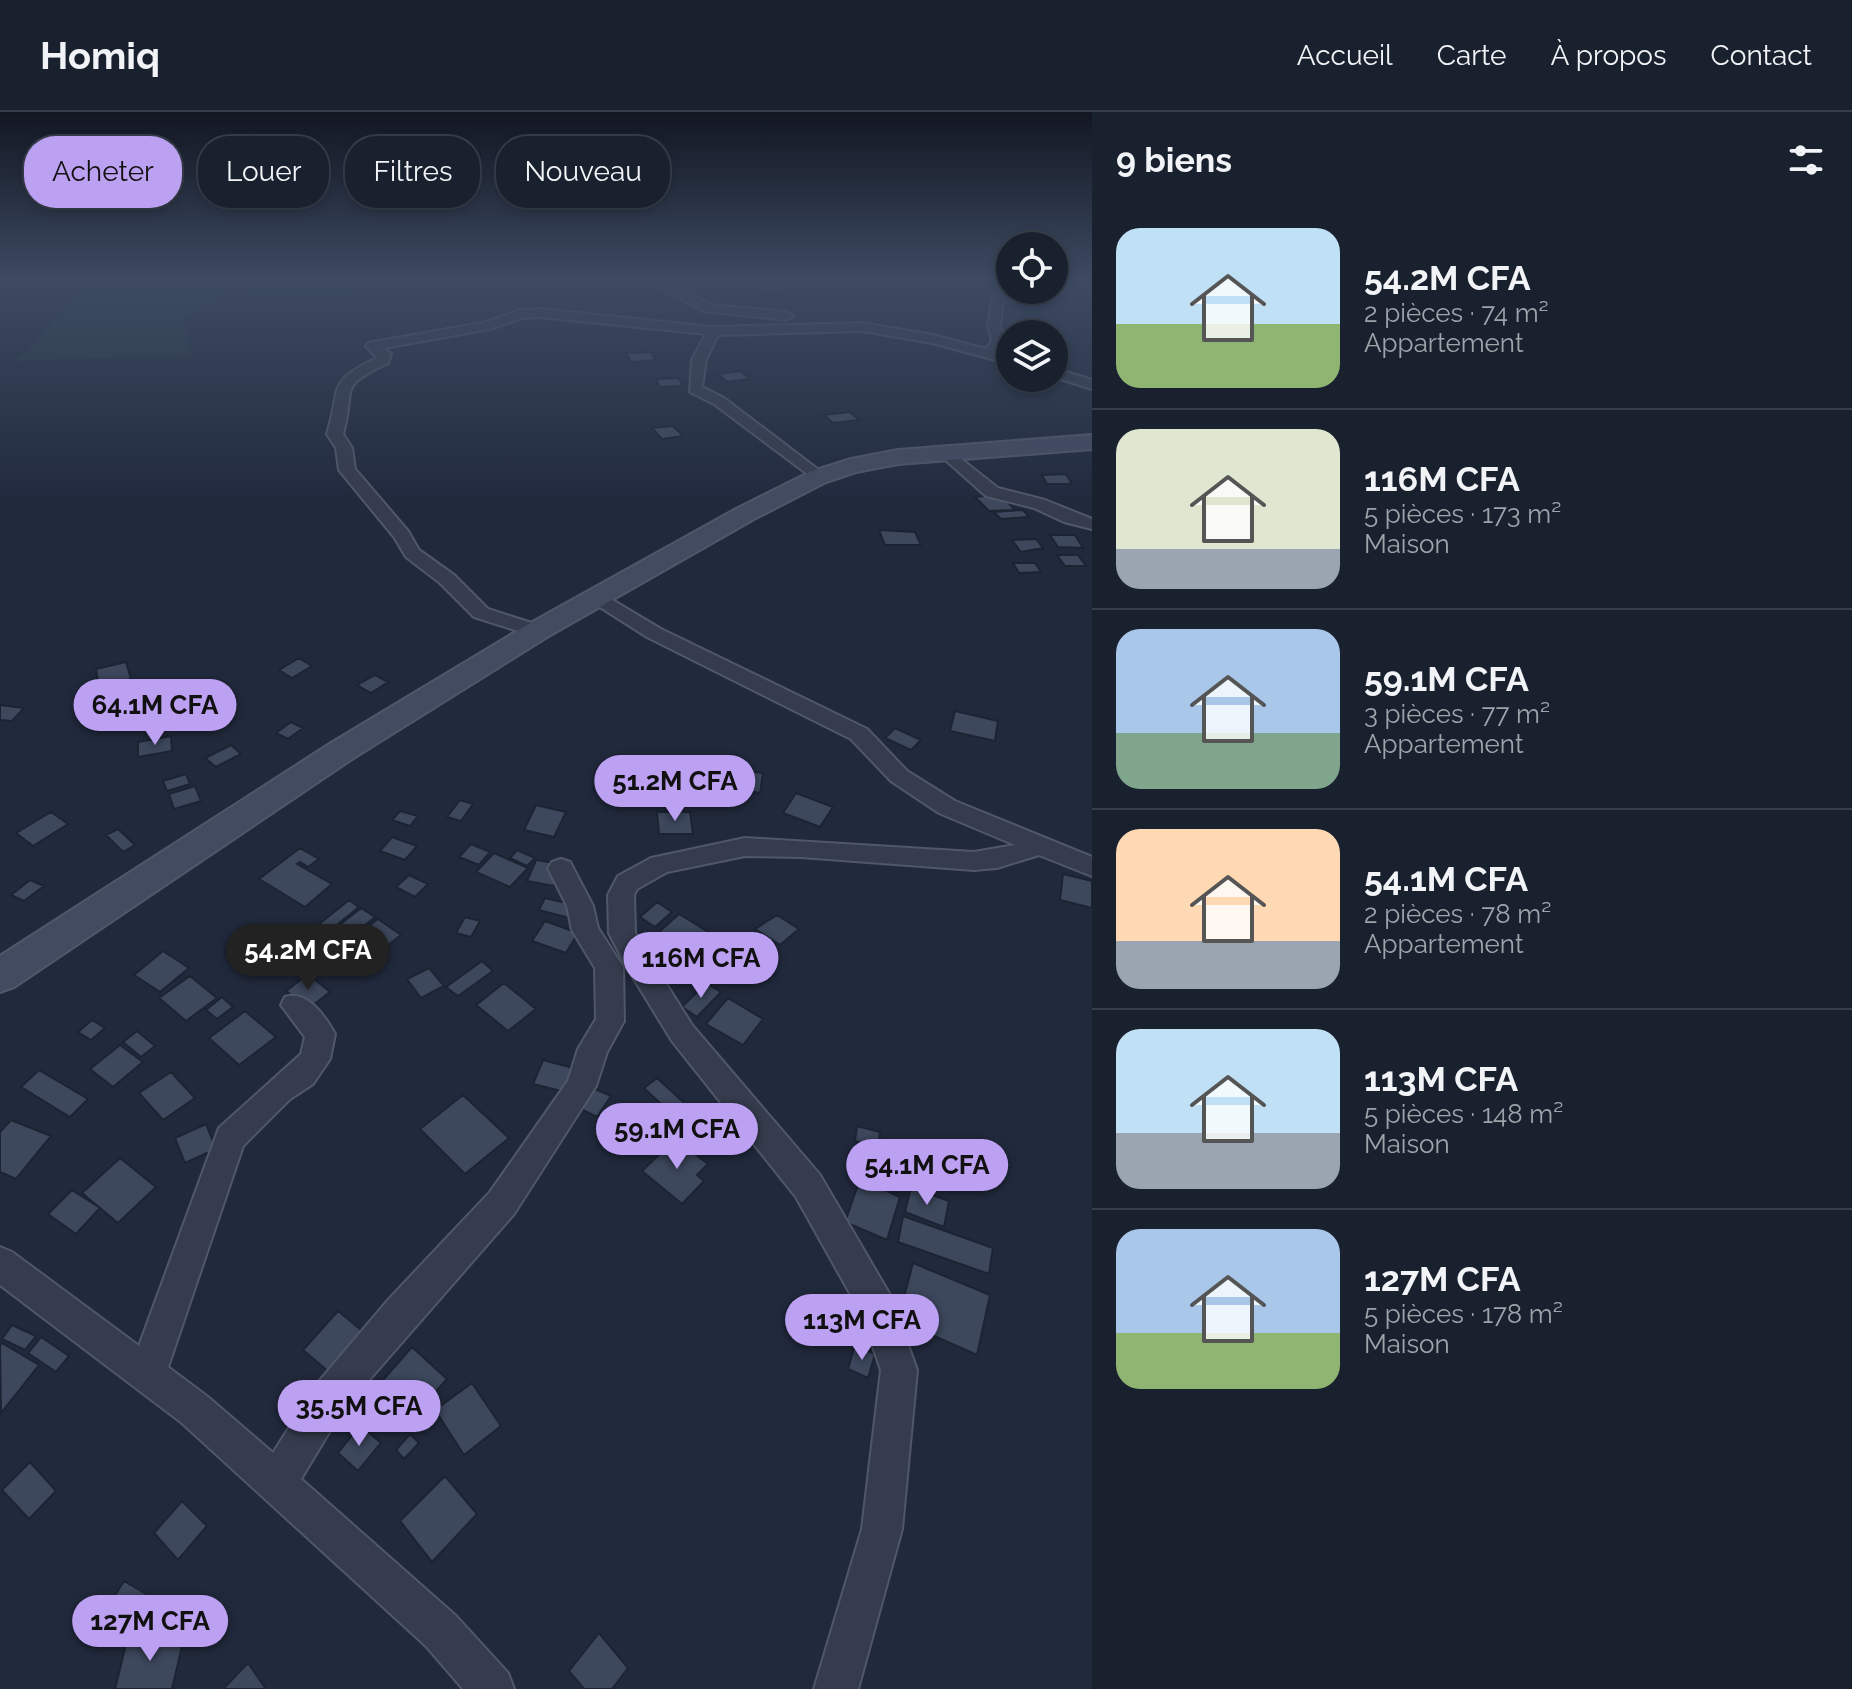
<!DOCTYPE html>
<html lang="fr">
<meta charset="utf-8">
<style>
:root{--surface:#19202e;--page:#222836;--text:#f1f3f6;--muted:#9fa3aa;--line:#373e4a;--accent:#bca0f2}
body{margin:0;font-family:Raleway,sans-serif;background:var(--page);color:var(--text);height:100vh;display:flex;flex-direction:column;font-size:30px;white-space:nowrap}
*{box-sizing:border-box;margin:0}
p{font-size:26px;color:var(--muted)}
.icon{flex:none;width:44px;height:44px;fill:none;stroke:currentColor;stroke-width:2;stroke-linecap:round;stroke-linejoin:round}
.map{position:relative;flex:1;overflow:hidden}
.panel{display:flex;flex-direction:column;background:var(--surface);width:760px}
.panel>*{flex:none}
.top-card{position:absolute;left:24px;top:24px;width:760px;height:72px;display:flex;gap:16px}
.tools{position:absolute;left:996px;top:120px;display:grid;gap:16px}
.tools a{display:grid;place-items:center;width:72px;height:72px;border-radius:50%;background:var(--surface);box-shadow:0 4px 12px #0003,0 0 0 2px var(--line);font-size:40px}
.price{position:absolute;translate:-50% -68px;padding:0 18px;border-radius:28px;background:var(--accent);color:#111;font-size:26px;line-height:52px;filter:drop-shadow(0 2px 4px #0008)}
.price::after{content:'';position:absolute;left:50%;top:48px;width:24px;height:18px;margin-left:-12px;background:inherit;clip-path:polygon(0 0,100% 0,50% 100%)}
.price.active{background:#222;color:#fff}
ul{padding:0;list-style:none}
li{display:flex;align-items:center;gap:24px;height:200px;padding:0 24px}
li+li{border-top:2px solid var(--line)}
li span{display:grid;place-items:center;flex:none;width:224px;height:160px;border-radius:24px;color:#555}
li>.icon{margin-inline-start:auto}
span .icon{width:96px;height:96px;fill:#fffc;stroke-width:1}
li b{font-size:34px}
h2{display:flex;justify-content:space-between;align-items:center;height:96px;padding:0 24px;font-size:34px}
.chip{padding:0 28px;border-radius:32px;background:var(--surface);box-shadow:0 4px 12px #0003,0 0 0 2px var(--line);font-size:28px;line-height:72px}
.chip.active{background:var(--accent);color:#111}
header{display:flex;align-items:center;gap:48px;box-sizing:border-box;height:112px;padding:0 40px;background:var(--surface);border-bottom:2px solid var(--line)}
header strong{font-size:38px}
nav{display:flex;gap:44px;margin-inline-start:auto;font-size:28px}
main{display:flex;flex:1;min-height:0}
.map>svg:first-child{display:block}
.green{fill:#23383e}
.building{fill:#3d485d;stroke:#1c2434;stroke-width:2}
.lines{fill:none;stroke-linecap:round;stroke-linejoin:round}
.street-casing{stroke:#505768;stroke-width:4}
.secondary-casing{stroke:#505768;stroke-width:4}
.street{fill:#353c4d;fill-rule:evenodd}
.secondary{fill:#434b60;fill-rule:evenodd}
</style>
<header>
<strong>Homiq</strong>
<nav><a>Accueil</a><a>Carte</a><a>À propos</a><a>Contact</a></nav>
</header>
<main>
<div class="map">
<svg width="1092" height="1577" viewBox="0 0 1092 1577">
<rect width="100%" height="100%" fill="#212a3d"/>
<path class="green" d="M 61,169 L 441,169 L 446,173 L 317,184 L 225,180 L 183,207 L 190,243 L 13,249 L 28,240 L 82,177 Z"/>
<path class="building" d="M 760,172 L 785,175 L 780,181 L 755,178 Z
M 651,240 L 656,248 L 631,250 L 626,241 Z
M 740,259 L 750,267 L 727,270 L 718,262 Z
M 678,266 L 683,274 L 660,275 L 656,267 Z
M 850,300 L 859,308 L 833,311 L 824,303 Z
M 673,314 L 683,324 L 662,327 L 652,316 Z
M 1066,362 L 1072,372 L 1047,372 L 1042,363 Z
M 993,383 L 1003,385 L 1015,398 L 989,399 L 975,385 Z
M 1023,398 L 1029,405 L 1001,407 L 994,400 Z
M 879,418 L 915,420 L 921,433 L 885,433 Z
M 1050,423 L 1075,423 L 1083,436 L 1058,435 Z
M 1036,427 L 1043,436 L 1021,440 L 1012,428 Z
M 1057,443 L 1078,443 L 1086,454 L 1065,454 Z
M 1013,451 L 1035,451 L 1041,460 L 1019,461 Z
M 299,546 L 312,554 L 292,566 L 279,558 Z
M 126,550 L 131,567 L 99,574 L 96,557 Z
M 375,563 L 388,570 L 371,581 L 357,573 Z
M 202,578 L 213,594 L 179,605 L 169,588 Z
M 0,593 L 24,596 L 12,609 L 0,608 Z
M 955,599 L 998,609 L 995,629 L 950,619 Z
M 291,610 L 303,616 L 288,627 L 276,621 Z
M 895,616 L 921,628 L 911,638 L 885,626 Z
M 171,624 L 172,639 L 138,645 L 138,630 Z
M 231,633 L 241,642 L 216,655 L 205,646 Z
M 723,655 L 763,661 L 760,681 L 719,674 Z
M 186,662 L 190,672 L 167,679 L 163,669 Z
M 683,662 L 701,663 L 702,673 L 684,673 Z
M 597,663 L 621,666 L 617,681 L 593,678 Z
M 195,674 L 201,689 L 174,697 L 169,682 Z
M 796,681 L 833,695 L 820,715 L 783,701 Z
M 460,688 L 473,692 L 461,709 L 447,705 Z
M 536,693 L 566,700 L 554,725 L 524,718 Z
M 400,699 L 418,704 L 410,714 L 392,708 Z
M 51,700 L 68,712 L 33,734 L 16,721 Z
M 657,700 L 690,700 L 693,722 L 659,722 Z
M 118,717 L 135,733 L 123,740 L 106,723 Z
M 392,725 L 417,734 L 405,748 L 380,739 Z
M 471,732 L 490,740 L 479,753 L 459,745 Z
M 300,736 L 319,747 L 308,755 L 300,750 L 297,752 L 332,772 L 305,795 L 259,767 Z
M 517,738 L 535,746 L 527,754 L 510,746 Z
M 494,741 L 528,756 L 510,775 L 476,760 Z
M 536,748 L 562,752 L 554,774 L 527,769 Z
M 1063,762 L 1092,769 L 1092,796 L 1060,788 Z
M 409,763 L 428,772 L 415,785 L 396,775 Z
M 30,768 L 44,774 L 24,789 L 11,783 Z
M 545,786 L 575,793 L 569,806 L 539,798 Z
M 349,788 L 359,795 L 328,820 L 318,813 Z
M 657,790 L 672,800 L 655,815 L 640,805 Z
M 361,796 L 375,805 L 346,829 L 332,819 Z
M 679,802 L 718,826 L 697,846 L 658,821 Z
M 777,803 L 799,817 L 780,833 L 755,817 Z
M 465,805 L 480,809 L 471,825 L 456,821 Z
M 378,807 L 401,823 L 372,846 L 349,829 Z
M 545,809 L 578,821 L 566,841 L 532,829 Z
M 329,821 L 346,830 L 324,851 L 307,840 Z
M 244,822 L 271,834 L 252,853 L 225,840 Z
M 163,839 L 189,856 L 160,880 L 134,863 Z
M 482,849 L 493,859 L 458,884 L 446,875 Z
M 429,856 L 444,874 L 421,886 L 407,867 Z
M 308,862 L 330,880 L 308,897 L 286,879 Z
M 190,864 L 217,886 L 186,909 L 159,886 Z
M 504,871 L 536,897 L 508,919 L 476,893 Z
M 706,871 L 721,880 L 697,905 L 682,895 Z
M 222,885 L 233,895 L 217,907 L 206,898 Z
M 728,886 L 763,907 L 743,933 L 706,912 Z
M 245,899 L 276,925 L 239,953 L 209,926 Z
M 92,908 L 105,916 L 91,928 L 78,920 Z
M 137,919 L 155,934 L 141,945 L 123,930 Z
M 120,933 L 143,950 L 113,975 L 90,957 Z
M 543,948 L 577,957 L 569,981 L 533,972 Z
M 39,958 L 88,987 L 70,1005 L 21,975 Z
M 171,960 L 195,986 L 163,1008 L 139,981 Z
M 657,966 L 692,998 L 679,1009 L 644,976 Z
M 593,976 L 611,984 L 597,1005 L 579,996 Z
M 463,983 L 509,1026 L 465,1062 L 420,1017 Z
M 644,995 L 672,1022 L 643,1044 L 615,1018 Z
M 606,998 L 620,1007 L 611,1019 L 597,1010 Z
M 11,1008 L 51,1024 L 16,1067 L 0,1060 L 0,1020 Z
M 206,1012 L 216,1037 L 185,1051 L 175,1026 Z
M 857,1014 L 880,1020 L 878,1035 L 855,1029 Z
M 675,1027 L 708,1052 L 697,1063 L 704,1069 L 682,1092 L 642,1059 Z
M 869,1042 L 906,1058 L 898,1081 L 860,1064 Z
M 120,1046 L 156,1075 L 118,1111 L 82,1081 Z
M 860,1067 L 900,1085 L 887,1128 L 845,1110 Z
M 911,1075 L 949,1089 L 944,1115 L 905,1100 Z
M 72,1078 L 100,1096 L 76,1122 L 48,1102 Z
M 903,1104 L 993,1136 L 989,1162 L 898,1130 Z
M 913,1151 L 990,1183 L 977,1243 L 898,1208 Z
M 338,1199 L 371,1226 L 336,1266 L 303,1238 Z
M 12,1213 L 36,1224 L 25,1238 L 2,1227 Z
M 41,1225 L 69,1244 L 56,1260 L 28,1241 Z
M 2,1231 L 39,1253 L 1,1301 L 0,1234 Z
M 855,1233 L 875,1242 L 868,1266 L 848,1257 Z
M 412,1235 L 447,1267 L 416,1302 L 382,1269 Z
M 472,1271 L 501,1314 L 464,1343 L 435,1298 Z
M 360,1313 L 381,1331 L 358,1359 L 338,1341 Z
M 410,1322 L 419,1331 L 404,1347 L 396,1338 Z
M 30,1350 L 56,1379 L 29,1407 L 2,1378 Z
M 445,1364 L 477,1402 L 432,1450 L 400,1409 Z
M 182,1389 L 207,1414 L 178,1448 L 154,1421 Z
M 124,1469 L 146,1482 L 115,1533 L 93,1519 Z
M 599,1521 L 628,1556 L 612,1577 L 584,1577 L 569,1559 Z
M 128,1524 L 184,1526 L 172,1577 L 115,1577 Z
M 248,1551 L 266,1577 L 223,1577 Z"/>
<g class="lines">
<defs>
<path id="street" d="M 648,169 L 663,169 L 711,193 L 787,200 L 793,204 L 787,208 L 704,199 Z
M 1066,172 L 1072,176 L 1049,186 L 1003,189 L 1000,213 L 1005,229 L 997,240 L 1010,244 L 1010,252 L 932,231 L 862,219 L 718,223 L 706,248 L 702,275 L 724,286 L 824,362 L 824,368 L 818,370 L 714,292 L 690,280 L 692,248 L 706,222 L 541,205 L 522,206 L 490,217 L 384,236 L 391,242 L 388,251 C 335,277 357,273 343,322 L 352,336 L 355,357 L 408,419 L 419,438 L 454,463 L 488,497 L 544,515 L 547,519 L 537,525 L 474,505 L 440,471 L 406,445 L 394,425 L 339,358 L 336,336 L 327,322 C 342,275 325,270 377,246 L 366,234 L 368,231 L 487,210 L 520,198 L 541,197 L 712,215 L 862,211 L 933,223 L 986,237 L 992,229 L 988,213 L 993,184 C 1017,176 1041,181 1066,172 Z
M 1054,256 L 1092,268 L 1092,277 L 1054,265 Z
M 946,335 L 998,376 L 1045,388 L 1092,407 L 1092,417 L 1064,410 L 1034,396 L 986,384 L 940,343 L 940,337 Z
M 599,480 L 661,517 L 867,617 L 907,659 L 955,689 L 1092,745 L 1092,764 L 1039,743 L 997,756 L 974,758 L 801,745 L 745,744 L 667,760 L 637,777 L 634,783 L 635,821 L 646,840 L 692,913 L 820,1063 L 890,1183 L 917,1258 L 902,1417 L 858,1577 L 814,1577 L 862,1417 L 881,1258 L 862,1203 L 796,1085 L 672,929 L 626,854 L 609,821 L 608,783 L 618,764 L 651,746 L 745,726 L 974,740 L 1015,733 L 939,701 L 891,669 L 851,627 L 647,525 L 592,490 L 590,486 Z
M 561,747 L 570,750 L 593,794 L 598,816 L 623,855 L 624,909 L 607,940 L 596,974 L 514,1102 L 342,1299 L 301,1367 L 456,1504 L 508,1561 L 514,1577 L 463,1577 L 426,1534 L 182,1311 L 0,1173 L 0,1135 L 12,1140 L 139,1234 L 219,1016 L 301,942 L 305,925 L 281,893 L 285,885 C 307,878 325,904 335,922 L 330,947 L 313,972 L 290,987 L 243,1034 L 168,1255 L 208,1285 L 273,1341 L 316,1273 L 389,1187 L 490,1080 L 568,969 L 578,937 L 596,907 L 595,856 L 572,818 L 567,794 L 548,756 L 552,750 Z"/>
<path id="secondary" d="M 1092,323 L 1092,337 L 898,352 L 856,360 L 826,370 L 754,407 L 547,525 L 355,645 L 14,875 L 0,880 L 0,844 L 331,631 L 527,513 L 736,397 L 810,360 L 851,347 L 898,338 Z"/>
</defs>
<use href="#street" class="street-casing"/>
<use href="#secondary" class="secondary-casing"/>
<use href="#street" class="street"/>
<use href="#secondary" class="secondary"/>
</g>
<linearGradient id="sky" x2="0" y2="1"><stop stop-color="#121722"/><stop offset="0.43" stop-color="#3d4a62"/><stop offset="1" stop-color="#3d4a62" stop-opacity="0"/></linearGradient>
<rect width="1092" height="390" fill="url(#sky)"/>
</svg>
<div class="tools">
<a><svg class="icon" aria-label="locate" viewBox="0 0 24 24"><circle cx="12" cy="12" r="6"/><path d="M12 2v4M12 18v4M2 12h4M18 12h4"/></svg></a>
<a><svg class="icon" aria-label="layers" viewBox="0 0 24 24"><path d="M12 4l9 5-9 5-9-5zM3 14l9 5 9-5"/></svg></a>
</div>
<b class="price" style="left:155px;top:635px">64.1M CFA</b>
<b class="price" style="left:675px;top:711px">51.2M CFA</b>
<b class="price active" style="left:308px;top:880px">54.2M CFA</b>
<b class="price" style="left:701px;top:888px">116M CFA</b>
<b class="price" style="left:677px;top:1059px">59.1M CFA</b>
<b class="price" style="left:927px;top:1095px">54.1M CFA</b>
<b class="price" style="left:862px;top:1250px">113M CFA</b>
<b class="price" style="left:359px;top:1336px">35.5M CFA</b>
<b class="price" style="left:150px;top:1551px">127M CFA</b>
<div class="top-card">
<a class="chip active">Acheter</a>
<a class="chip">Louer</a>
<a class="chip">Filtres</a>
<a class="chip">Nouveau</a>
</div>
</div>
<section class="panel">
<h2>9 biens<svg class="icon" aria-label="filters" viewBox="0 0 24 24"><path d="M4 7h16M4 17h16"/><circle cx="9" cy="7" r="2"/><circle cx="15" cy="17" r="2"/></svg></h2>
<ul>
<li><span style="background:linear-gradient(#bfe0f5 60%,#8fb573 0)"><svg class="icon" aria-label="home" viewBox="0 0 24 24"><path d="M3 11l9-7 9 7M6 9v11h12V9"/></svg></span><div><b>54.2M CFA</b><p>2 pièces · 74 m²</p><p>Appartement</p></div></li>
<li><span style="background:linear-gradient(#dfe7d0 75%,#9aa5b1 0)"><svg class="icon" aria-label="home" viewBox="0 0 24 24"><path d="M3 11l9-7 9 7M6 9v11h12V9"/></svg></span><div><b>116M CFA</b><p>5 pièces · 173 m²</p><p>Maison</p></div></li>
<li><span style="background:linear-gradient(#a9c7e8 65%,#7fa58c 0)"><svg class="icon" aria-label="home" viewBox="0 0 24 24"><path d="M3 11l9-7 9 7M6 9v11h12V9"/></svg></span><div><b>59.1M CFA</b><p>3 pièces · 77 m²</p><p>Appartement</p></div></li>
<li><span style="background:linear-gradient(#ffd9b3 70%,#9aa5b1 0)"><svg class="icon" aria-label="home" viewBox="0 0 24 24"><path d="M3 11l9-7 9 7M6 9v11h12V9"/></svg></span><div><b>54.1M CFA</b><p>2 pièces · 78 m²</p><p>Appartement</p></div></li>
<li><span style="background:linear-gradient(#bfe0f5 65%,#9aa5b1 0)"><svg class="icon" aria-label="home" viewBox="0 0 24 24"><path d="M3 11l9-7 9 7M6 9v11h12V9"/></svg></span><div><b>113M CFA</b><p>5 pièces · 148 m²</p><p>Maison</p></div></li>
<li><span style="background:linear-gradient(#a9c7e8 65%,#8fb573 0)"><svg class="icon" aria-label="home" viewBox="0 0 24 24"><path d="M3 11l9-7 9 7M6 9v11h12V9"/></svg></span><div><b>127M CFA</b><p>5 pièces · 178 m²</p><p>Maison</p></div></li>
</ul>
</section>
</main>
